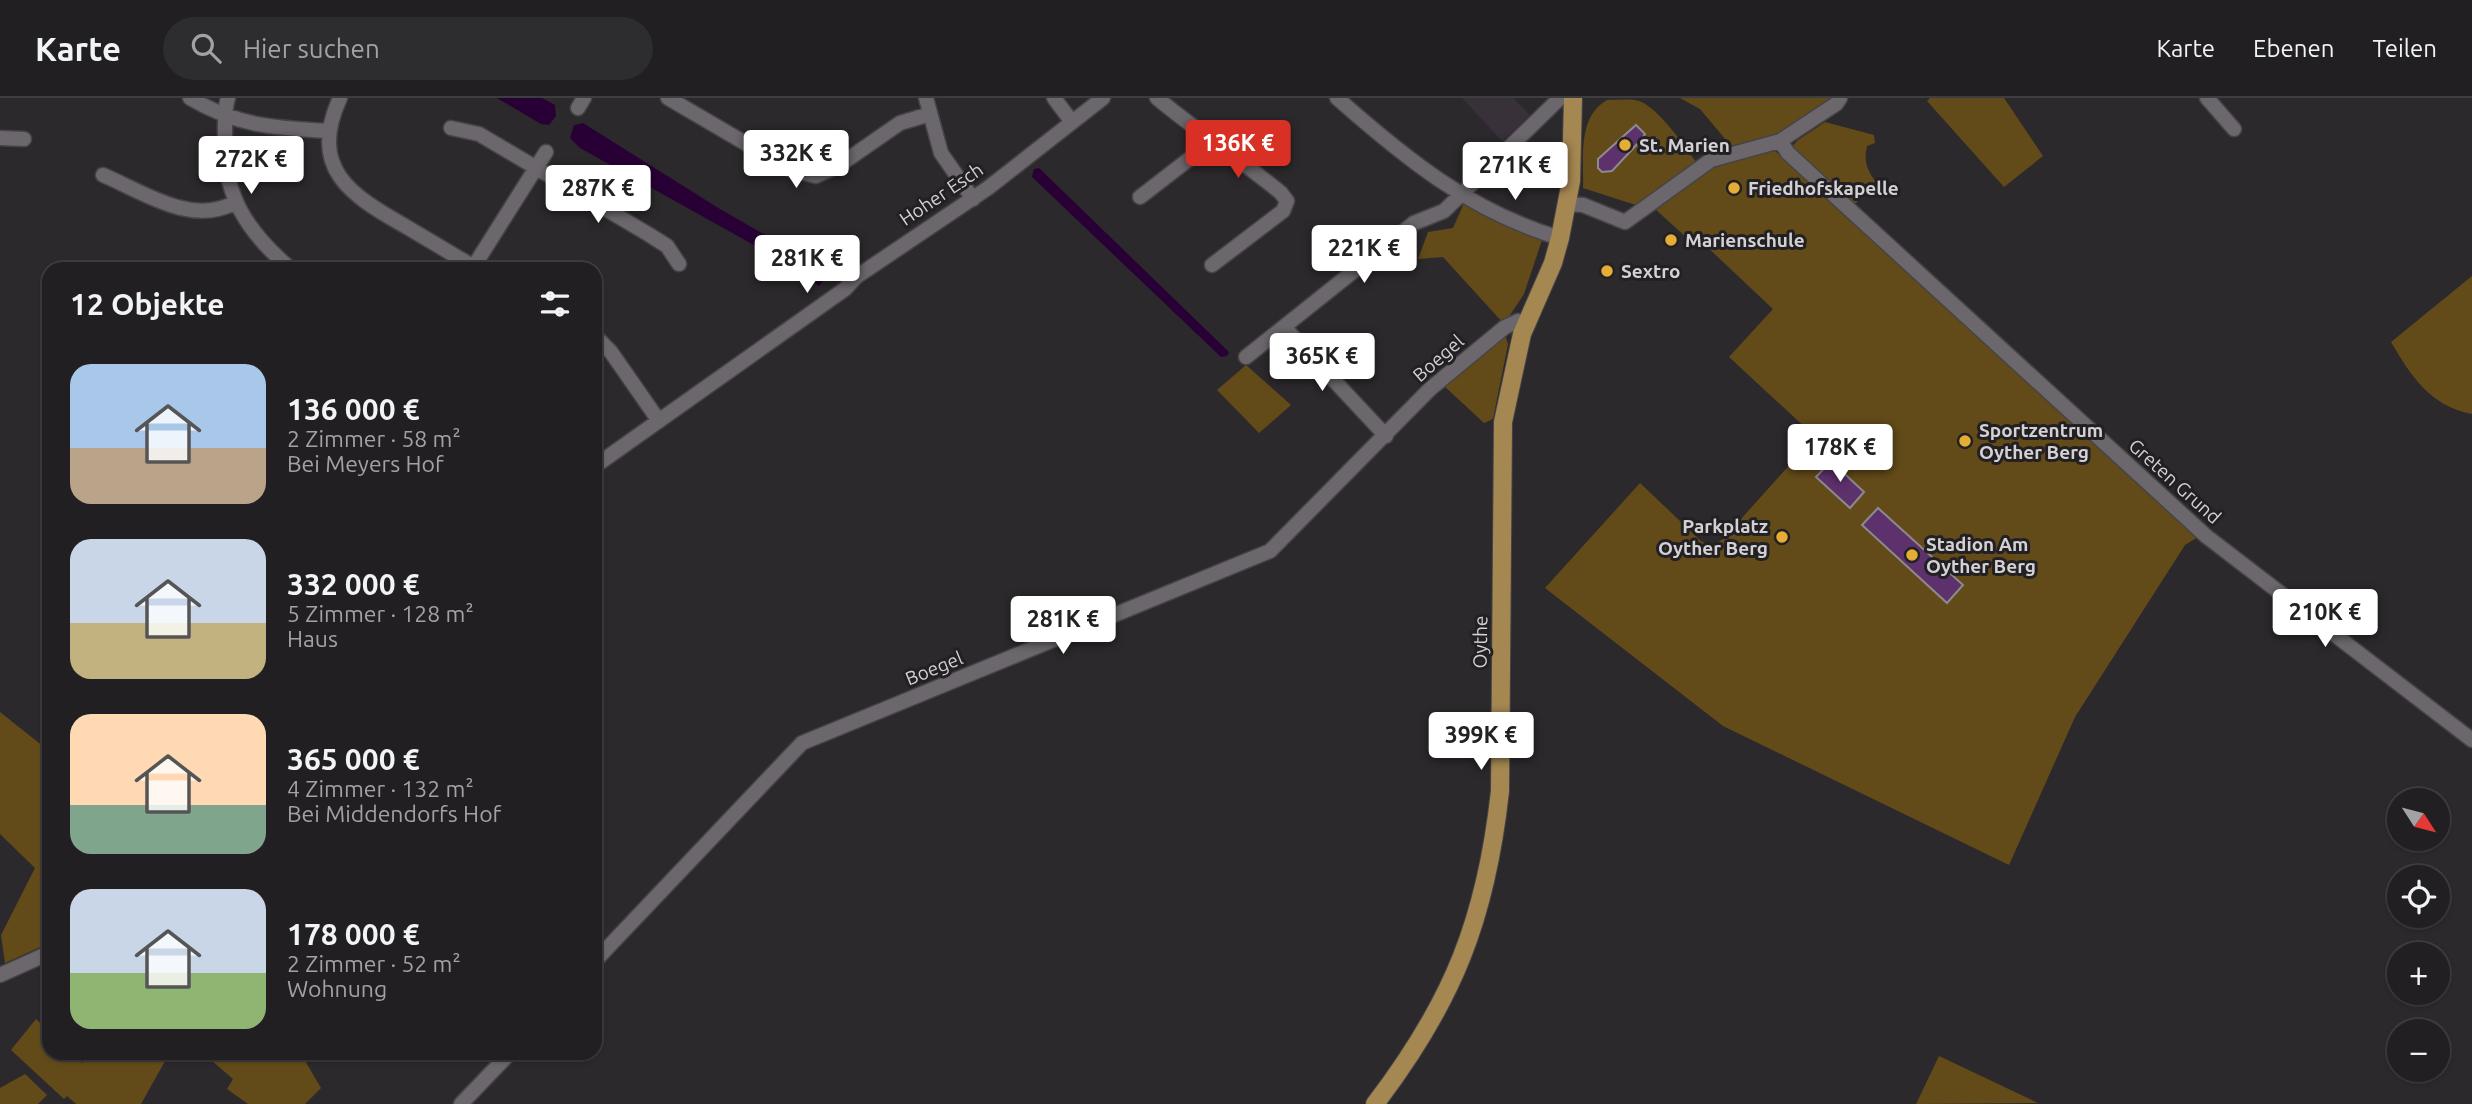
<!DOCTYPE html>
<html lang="de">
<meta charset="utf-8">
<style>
:root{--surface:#211f22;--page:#2d2c2f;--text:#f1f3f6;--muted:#a2a2a5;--line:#3e3d40;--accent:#d93025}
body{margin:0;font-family:Ubuntu,sans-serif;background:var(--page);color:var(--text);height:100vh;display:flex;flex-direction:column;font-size:26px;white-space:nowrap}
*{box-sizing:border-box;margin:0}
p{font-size:23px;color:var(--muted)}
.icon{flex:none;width:38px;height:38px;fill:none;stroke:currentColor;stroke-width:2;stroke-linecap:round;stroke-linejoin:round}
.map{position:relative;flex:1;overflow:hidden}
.panel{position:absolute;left:42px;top:164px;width:560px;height:798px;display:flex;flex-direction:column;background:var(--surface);border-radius:21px;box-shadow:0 2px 5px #0004,0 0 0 2px var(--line)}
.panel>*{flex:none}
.needle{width:46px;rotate:126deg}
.fabs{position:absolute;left:2387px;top:690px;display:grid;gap:14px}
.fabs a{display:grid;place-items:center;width:63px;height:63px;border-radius:50%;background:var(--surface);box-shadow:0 2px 5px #0004,0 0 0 2px var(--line);font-size:35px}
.price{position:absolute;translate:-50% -60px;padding:0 16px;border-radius:7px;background:#fff;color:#222;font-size:23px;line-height:46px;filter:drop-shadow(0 2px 4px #0008)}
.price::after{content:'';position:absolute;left:50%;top:42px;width:21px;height:16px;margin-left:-10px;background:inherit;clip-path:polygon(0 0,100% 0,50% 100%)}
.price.selected{background:var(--accent);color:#fff}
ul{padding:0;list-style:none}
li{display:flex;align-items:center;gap:21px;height:175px;padding:0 28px}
li span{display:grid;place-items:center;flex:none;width:196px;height:140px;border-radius:21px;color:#555}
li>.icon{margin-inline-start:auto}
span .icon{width:84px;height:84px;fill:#fffc;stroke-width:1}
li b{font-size:30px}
h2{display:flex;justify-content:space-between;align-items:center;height:84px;padding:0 28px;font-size:30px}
header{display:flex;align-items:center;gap:42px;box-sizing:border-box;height:98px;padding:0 35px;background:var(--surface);border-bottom:2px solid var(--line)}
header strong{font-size:33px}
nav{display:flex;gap:38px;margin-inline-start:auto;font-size:24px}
.search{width:490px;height:63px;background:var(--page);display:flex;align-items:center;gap:18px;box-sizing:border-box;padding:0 24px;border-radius:38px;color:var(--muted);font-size:26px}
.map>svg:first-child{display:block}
.built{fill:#38313a}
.green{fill:#634b19}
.water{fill:#280035}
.building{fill:#5d316c;stroke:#8d8a8f;stroke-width:2}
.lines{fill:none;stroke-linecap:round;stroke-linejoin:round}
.minor-casing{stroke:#464447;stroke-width:17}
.major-casing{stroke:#464447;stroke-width:20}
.minor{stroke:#6b676c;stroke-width:14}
.major{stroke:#a48751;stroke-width:18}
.poi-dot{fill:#e5ad35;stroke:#222023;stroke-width:2.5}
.labels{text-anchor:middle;stroke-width:6;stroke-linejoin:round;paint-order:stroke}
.poi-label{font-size:19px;font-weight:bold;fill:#d3d1d4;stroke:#222023;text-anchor:start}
.street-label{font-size:19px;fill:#d3d1d4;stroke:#222023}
</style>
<header>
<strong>Karte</strong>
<div class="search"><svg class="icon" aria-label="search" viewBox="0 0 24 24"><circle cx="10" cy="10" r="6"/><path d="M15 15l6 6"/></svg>Hier suchen</div>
<nav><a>Karte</a><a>Ebenen</a><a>Teilen</a></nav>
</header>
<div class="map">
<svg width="2472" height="1006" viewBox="0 0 2472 1006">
<rect width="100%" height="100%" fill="#2c292d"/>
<path class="built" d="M 1462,0 L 1513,0 L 1530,17 L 1502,43 Z"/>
<path class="green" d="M 1680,0 L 1834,0 L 1777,38 L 1731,48 L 1700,11 Z
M 1930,0 L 2004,0 L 2043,58 L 2004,89 L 1927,3 Z
M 1607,2 C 1616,2 1626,1 1635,2 C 1656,5 1684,48 1697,65 L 1642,109 L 1583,90 C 1584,60 1577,19 1607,2 Z
M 1825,24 L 1874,37 L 1875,45 L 1867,48 C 1863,65 1868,73 1878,87 L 1852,108 L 1791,50 L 1798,42 Z
M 1775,53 L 2198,439 L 2185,447 L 2075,619 L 2009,767 L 1723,628 L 1545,490 L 1640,385 L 1701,443 L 1712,448 L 1723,441 L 1803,352 L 1797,346 L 1809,333 L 1729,259 L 1773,211 L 1704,146 L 1699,151 L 1654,110 L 1698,76 L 1733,61 Z
M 1464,105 L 1542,142 L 1524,196 L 1504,226 L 1443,159 L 1418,161 L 1428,134 L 1453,130 Z
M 2472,178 L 2472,316 C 2430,308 2411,278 2391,244 Z
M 1504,234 L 1508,246 L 1493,321 L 1484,325 L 1443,287 Z
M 1246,267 L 1291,307 L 1259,335 L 1217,292 Z
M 0,614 L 49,653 L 49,845 L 5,865 L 1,837 L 35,770 L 0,736 Z
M 36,921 L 49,933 L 49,956 L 72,956 L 82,965 L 92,956 L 169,956 L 141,1006 L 76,1006 L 67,998 L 64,1001 L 11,952 Z
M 204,956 L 301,956 L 321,990 L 305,1006 L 248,1006 L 227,991 L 233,981 Z
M 1939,958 L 2038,1005 L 1916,1006 Z
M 25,976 L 47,997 L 38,1006 L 0,1006 L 0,990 Z"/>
<path class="water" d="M 497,0 L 542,0 L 555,7 L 556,18 L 549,27 L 541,26 Z
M 583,25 L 720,111 L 830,174 L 819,188 L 777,160 L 580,50 L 570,40 L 574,27 Z
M 1039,70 L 1229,254 L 1227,258 L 1221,259 L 1032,79 L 1034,71 Z"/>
<path class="building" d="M 1636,27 L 1645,36 L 1640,43 L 1612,73 L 1602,74 L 1598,70 L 1598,61 Z
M 1831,363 L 1864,394 L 1850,410 L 1816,379 Z
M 1878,410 L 1963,487 L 1947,505 L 1862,427 Z"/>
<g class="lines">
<defs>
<path id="minor" d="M 190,0 C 237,28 274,30 328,33
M 228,0 C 224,12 225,25 225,38 C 222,97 248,135 292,172
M 340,0 C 308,70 350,97 405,128 C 430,143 454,157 479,172
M 668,0 L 791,72 L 816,78 L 838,68 L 900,25 L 930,16
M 926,0 L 941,55 L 973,101
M 1054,0 L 1072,24
M 1157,0 C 1198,34 1241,62 1281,95 L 1287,103 L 1283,113 L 1212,167
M 1337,0 C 1405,60 1471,114 1560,140
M 2207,0 L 2234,31
M 578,10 L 584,0
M 451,30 L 479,36 L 648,136 L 667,148 L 679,166
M 0,40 L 24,41
M 1780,43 L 1788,55 L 2206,438 L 2472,642
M 103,77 C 143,94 191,128 234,105
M 1140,99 L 1197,55 L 1209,41
M 1567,106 L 1583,107 L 1625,124 L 1711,62 L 1780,43 L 1836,6 L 1840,0
M 474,168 L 546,54
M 1284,229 L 1386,338
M 595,238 L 611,254 L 659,323
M 1246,259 L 1414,125 L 1444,113 L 1560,0
M 595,368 L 845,191 L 856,179 L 988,90 L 1103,0
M 595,863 L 802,645 L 1270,453 L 1430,291 L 1505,229 L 1518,223 L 1527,225
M 0,877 L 49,855
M 461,1006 L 509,956"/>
<path id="major" d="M 1375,1006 C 1453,904 1486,821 1500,693 L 1503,324 L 1522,236 L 1553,165 L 1560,140 L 1571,83 L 1573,0"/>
</defs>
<use href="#minor" class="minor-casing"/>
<use href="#major" class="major-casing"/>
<use href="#minor" class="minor"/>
<use href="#major" class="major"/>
</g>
<g class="poi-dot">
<circle cx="1625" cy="47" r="7"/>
<circle cx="1734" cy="90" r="7"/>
<circle cx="1671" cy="142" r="7"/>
<circle cx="1607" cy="173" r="7"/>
<circle cx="1965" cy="343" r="7"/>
<circle cx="1782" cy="439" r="7"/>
<circle cx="1912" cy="457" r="7"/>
</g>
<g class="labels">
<g class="poi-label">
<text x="1639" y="54">St. Marien</text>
<text x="1748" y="97">Friedhofskapelle</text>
<text x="1685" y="149">Marienschule</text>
<text x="1621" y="180">Sextro</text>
<text x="1979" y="339">Sportzentrum<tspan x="1979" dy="22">Oyther Berg</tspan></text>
<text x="1768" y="435" text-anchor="end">Parkplatz<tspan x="1768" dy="22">Oyther Berg</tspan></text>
<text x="1926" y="453">Stadion Am<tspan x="1926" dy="22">Oyther Berg</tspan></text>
</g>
<g class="street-label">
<text transform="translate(941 96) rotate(-34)" y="7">Hoher Esch</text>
<text transform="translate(1438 260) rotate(-41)" y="7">Boegel</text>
<text transform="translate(2175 383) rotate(42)" y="7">Greten Grund</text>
<text transform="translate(1480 544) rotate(-89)" y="7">Oythe</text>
<text transform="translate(934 570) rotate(-22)" y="7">Boegel</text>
</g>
</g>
</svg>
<div class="fabs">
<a><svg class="needle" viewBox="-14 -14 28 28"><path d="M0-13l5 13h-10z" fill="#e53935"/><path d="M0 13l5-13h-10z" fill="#a2a2a5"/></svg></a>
<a><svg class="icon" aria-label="locate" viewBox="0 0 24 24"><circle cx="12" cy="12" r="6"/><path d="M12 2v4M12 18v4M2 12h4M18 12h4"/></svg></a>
<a>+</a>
<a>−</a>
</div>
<b class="price selected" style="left:1238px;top:82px">136K €</b>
<b class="price" style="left:796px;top:92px">332K €</b>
<b class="price" style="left:251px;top:98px">272K €</b>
<b class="price" style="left:1515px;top:104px">271K €</b>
<b class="price" style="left:598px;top:127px">287K €</b>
<b class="price" style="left:1364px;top:187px">221K €</b>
<b class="price" style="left:807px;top:197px">281K €</b>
<b class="price" style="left:1322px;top:295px">365K €</b>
<b class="price" style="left:1840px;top:386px">178K €</b>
<b class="price" style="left:2325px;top:551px">210K €</b>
<b class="price" style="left:1063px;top:558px">281K €</b>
<b class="price" style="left:1481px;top:674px">399K €</b>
<section class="panel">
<h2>12 Objekte<svg class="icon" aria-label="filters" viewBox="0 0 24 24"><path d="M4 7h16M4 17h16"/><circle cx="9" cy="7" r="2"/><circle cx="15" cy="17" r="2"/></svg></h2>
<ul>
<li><span style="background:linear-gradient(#a9c7e8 60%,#b9a48a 0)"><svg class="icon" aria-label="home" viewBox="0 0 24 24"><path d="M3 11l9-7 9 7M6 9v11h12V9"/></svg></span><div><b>136 000 €</b><p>2 Zimmer · 58 m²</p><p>Bei Meyers Hof</p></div></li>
<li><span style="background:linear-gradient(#c9d6e8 60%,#c2b280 0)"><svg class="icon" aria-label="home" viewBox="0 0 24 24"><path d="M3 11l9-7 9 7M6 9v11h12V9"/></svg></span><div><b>332 000 €</b><p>5 Zimmer · 128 m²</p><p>Haus</p></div></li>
<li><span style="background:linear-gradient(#ffd9b3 65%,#7fa58c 0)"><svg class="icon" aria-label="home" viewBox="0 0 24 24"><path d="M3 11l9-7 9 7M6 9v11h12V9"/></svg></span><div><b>365 000 €</b><p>4 Zimmer · 132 m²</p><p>Bei Middendorfs Hof</p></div></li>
<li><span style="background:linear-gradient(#c9d6e8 60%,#8fb573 0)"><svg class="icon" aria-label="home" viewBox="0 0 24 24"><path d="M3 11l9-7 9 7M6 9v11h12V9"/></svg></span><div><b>178 000 €</b><p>2 Zimmer · 52 m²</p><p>Wohnung</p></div></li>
</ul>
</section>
</div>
